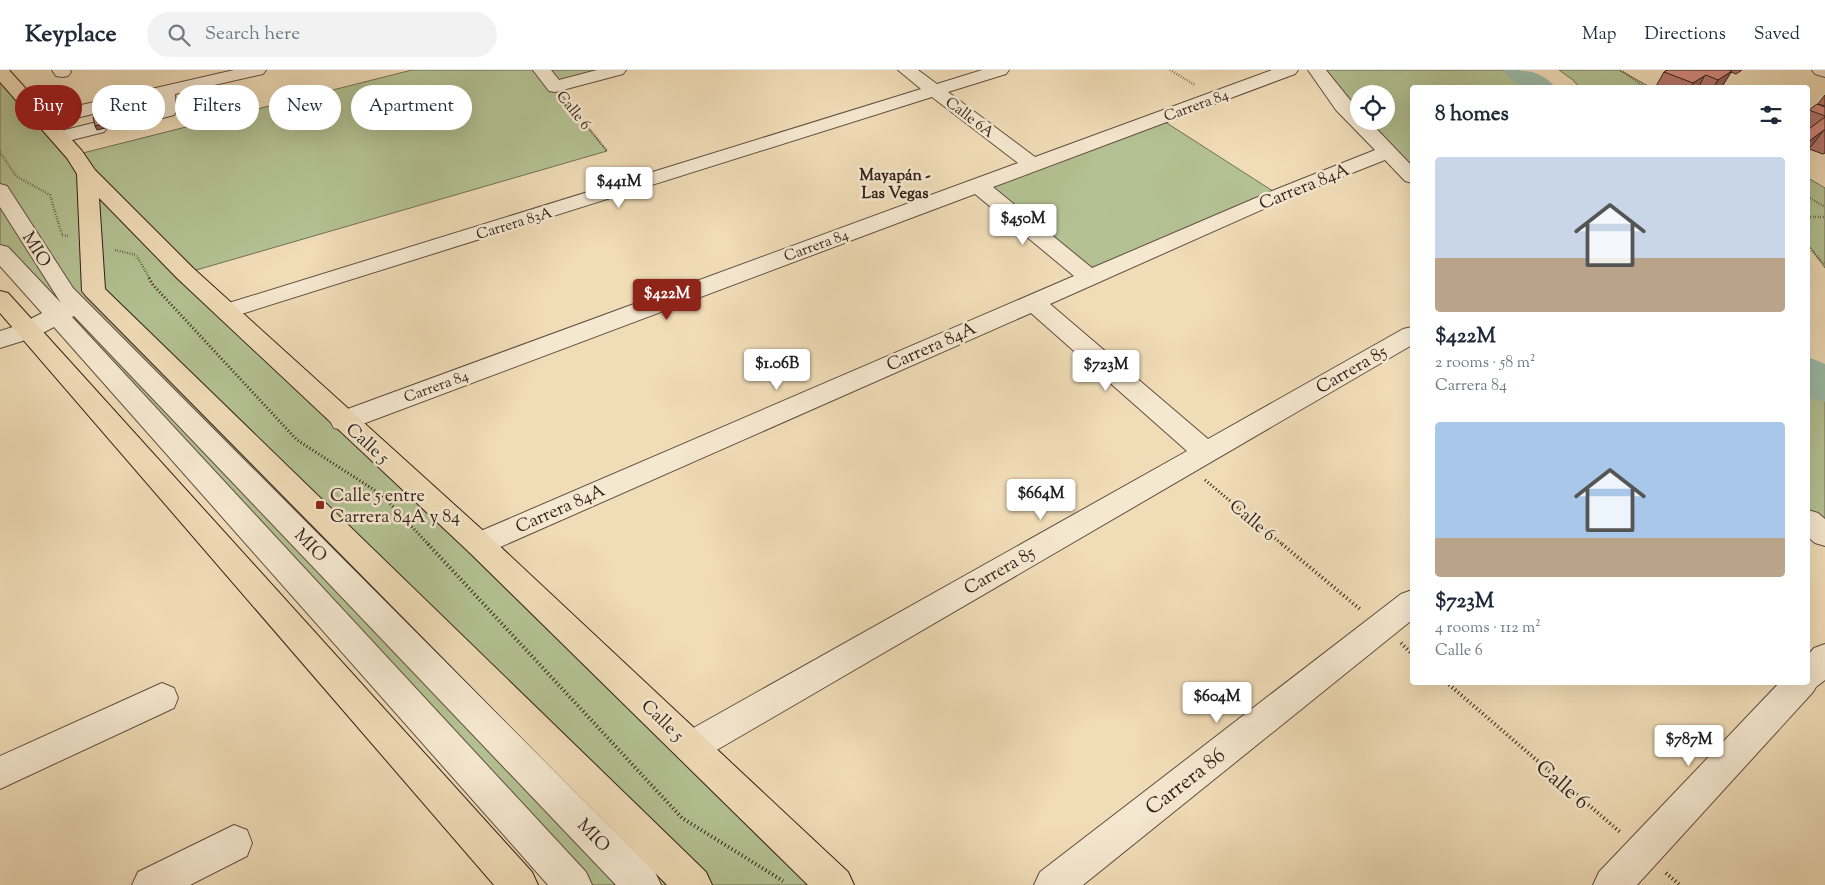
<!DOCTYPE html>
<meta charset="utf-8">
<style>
:root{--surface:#fff;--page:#f2f2f3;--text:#1f2937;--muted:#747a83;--line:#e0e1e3;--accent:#8f2418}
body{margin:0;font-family:"Sorts Mill Goudy",serif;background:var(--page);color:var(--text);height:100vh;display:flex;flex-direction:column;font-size:19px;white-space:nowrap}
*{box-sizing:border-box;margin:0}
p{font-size:16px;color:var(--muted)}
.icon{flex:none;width:28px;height:28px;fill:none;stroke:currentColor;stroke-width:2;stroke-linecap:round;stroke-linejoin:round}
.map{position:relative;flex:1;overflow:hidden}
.side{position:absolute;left:1410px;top:15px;width:400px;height:600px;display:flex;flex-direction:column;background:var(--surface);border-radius:5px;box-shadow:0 5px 20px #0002}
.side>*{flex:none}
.banner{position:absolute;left:15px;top:15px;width:475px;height:45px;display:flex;gap:10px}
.buttons{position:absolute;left:1350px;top:15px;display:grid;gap:10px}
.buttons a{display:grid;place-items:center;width:45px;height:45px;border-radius:50%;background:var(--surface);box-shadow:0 5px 20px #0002;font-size:25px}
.price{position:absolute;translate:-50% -42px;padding:0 11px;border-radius:5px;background:#fff;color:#222;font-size:16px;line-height:32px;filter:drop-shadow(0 1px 2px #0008)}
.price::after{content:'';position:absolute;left:50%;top:30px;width:15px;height:11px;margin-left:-8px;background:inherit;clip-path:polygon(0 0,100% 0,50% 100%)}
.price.on{background:var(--accent);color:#fff}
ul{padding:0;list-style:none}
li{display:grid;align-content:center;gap:10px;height:265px;padding:0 25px}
li span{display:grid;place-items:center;height:155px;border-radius:5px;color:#555}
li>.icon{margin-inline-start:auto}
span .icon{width:90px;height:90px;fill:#fffc;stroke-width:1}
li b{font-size:21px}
h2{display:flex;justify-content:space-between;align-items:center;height:60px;padding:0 25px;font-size:21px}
.pill{padding:0 18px;border-radius:22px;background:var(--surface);box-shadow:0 5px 20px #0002;font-size:18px;line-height:45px}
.pill.on{background:var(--accent);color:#fff}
header{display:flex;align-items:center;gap:30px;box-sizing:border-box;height:70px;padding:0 25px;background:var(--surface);border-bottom:1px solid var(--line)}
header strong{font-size:24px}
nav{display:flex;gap:28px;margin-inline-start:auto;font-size:18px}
.search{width:350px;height:45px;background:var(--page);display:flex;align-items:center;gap:12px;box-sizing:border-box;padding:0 18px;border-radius:28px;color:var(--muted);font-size:19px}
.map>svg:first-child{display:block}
.green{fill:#b4c293;stroke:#737056;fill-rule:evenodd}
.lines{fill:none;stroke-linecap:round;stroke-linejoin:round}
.river{fill:#9bbca9;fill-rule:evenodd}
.minor-casing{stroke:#624e40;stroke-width:2}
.major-casing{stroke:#321f18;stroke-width:2}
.path-far2{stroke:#321f18;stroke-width:2.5;stroke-dasharray:0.5 2;stroke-linecap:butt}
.path-far1{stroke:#321f18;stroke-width:3;stroke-dasharray:1 2.5;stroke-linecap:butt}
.path{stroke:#321f18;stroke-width:4;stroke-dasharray:1 3;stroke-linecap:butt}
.minor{fill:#f5e8d0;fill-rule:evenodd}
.major{fill:#f0dcb7;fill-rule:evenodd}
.wall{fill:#b97870;stroke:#321f18}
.shaded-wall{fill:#96625b;stroke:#321f18}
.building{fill:#d78c82;stroke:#321f18}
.poi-dot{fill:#8f2418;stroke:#f5e8d0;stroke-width:2}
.labels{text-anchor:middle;stroke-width:5;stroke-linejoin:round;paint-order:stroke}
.far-street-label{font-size:15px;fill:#321f18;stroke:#f5e8d0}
.far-neighbourhood-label{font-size:16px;font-weight:bold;fill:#321f18;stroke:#f5e8d0}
.street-label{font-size:18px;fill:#321f18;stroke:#f5e8d0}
.poi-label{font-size:18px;fill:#321f18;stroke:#f5e8d0;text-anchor:start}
.near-street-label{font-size:21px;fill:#321f18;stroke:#f5e8d0}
</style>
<header>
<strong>Keyplace</strong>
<div class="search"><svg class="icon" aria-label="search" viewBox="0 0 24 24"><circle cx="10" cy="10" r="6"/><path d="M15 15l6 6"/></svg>Search here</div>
<nav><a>Map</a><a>Directions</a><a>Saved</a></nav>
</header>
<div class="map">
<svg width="1825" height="815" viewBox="0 0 1825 815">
<rect width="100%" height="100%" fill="#f0dcb7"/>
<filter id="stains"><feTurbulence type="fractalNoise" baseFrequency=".004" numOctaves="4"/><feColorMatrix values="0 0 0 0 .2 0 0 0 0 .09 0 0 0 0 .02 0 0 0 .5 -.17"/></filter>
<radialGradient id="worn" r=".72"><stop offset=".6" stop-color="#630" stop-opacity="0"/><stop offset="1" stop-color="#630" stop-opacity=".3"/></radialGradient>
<path class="green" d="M 412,0 L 617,0 L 557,19 L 607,81 L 186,203 L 835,815 L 573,815 L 0,182 L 0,1 L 75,85 Z
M 1317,0 L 1518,0 L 1541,17 L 1412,18 L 1412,107 L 1343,36 ZM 1359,24 L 1386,24 L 1386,51 L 1359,51 Z
M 1559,0 L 1619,0 L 1650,17 L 1579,17 L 1573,10 Z
M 1159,48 L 1279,125 L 1091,208 L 977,115 Z
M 1808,108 L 1825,118 L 1825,198 L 1808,174 Z
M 1808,301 L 1825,318 L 1825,465 L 1808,451 Z"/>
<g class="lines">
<path class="river" d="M 1503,0 C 1526,0 1541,0 1556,18 C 1532,18 1519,22 1503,0 Z
M 1808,287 L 1825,294 L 1825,332 L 1810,328 L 1808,325 Z"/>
<defs>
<path id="minor" d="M 52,0 L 70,0 L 71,2 L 68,6 L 62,7 L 56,6 Z
M 234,0 L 266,0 L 263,4 L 175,24 L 176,41 L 174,45 L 155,50 L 148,48 L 146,44 L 148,40 L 157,38 L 157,29 L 42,56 L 35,54 L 33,50 L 35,46 L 42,44 Z
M 533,0 L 551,0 L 559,10 L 597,0 L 626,0 L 623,4 L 555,22 L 549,21 Z
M 898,0 L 918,0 L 937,14 L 982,0 L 1009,0 L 1006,4 L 948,22 L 1035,87 L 1272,0 L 1298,0 L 1295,4 L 993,117 L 1092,198 L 1272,121 L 1375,80 L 1336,40 L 1308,0 L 1326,0 L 1359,41 L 1359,51 L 1369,51 L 1412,96 L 1412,113 L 1405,111 L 1385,90 L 1286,129 L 1050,234 L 1208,369 L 1403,259 L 1412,257 L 1412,275 L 703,688 L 691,693 L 679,688 L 674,677 L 679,666 L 1187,381 L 1031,243 L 489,482 L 479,486 L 469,482 L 464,474 L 469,466 L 1074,206 L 975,124 L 352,358 L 343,360 L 334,358 L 330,351 L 334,344 L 1018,93 L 932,27 L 235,246 L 227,249 L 219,246 L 215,241 L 219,236 L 921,19 Z
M 1812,0 L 1825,0 L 1825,7 L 1815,4 Z
M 97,52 L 104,54 L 107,58 L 104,62 L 60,73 L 53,71 L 50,67 L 53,63 Z
M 0,114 L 7,116 L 73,218 L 655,802 L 661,815 L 616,815 L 74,246 L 72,247 L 586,802 L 592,815 L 548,815 L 54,257 L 35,267 L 0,278 L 0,261 L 19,255 L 42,243 L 0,196 L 0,175 L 8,177 L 61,233 L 0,137 Z
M 1808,440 L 1818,443 L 1825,449 L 1825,476 L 1815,473 L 1808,467 Z
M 1412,520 L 1412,550 L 1083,815 L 1034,815 L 1040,802 L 1401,524 Z
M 1825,574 L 1825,610 L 1816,617 L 1813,622 L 1637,815 L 1593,815 L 1599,802 L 1780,612 L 1808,612 L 1808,585 L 1814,578 Z
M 162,613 L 174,618 L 178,628 L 174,638 L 0,719 L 0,686 Z
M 234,755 L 247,760 L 252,773 L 247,786 L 190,815 L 132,815 L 138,802 Z"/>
<path id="major" d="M 0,0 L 9,0 L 82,81 L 95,100 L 193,198 L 489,466 L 848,802 L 854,815 L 808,815 L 469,482 L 177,208 L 99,128 L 105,219 L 706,802 L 712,815 L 667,815 L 86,226 L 82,221 L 77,104 L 67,88 L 0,12 Z
M 0,221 L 8,223 L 532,802 L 538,815 L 494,815 L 0,243 Z"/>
</defs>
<use href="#minor" class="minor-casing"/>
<use href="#major" class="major-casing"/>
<path class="path-far2" d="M 1170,0 L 1195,15
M 1621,0 L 1646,18
M 567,31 L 607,81
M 0,82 L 16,106 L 50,125 L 62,165 L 68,166
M 1808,127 L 1825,137
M 1808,147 L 1825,147
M 1808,177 L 1825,195
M 115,180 L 136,185 L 150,209"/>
<path class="path-far1" d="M 149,208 L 153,215 L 297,370 L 382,425 L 429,475
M 1205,410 L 1283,475"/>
<path class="path" d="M 428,474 L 682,748 L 783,811
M 1282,474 L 1361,540
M 1401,573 L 1412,584
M 1446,612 L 1620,762
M 1666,803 L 1680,815"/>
<use href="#minor" class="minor"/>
<use href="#major" class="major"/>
</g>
<path class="wall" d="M 1667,0 L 1742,0 L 1736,4 L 1731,2 L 1721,18 L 1655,18 L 1664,2 Z
M 1825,25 L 1825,36 L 1818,34 Z
M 1825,37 L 1825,83 L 1823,84 L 1809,79 L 1808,80 L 1808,42 L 1809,40 Z"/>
<path class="shaded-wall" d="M 1732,1 L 1721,18 L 1713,18 L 1718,10 Z
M 1705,5 L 1698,18 L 1690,18 L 1693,13 Z
M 152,33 L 154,37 L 156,46 L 97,60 L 95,56 Z
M 1824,60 L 1809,79 L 1808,80 L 1808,72 Z"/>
<path class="building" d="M 1667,0 L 1728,0 L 1732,1 L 1718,10 L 1706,5 L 1693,13 L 1664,2 Z
M 152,33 L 154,42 L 95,56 L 93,47 Z
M 1817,34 L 1825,37 L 1825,46 L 1809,40 Z
M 1825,47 L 1825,60 L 1824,60 L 1808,72 L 1808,57 L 1810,58 Z"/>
<rect class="poi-dot" x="315" y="430" width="10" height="10" rx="2.5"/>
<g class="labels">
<g class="far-street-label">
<text transform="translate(1196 35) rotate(-20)" y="5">Carrera 84</text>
<text transform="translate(574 40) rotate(51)" y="5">Calle 6</text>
<text transform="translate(970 47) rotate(37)" y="5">Calle 6A</text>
<text transform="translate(514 153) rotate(-17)" y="5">Carrera 83A</text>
<text transform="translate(816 175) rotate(-20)" y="5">Carrera 84</text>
<text transform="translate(436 316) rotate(-20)" y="5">Carrera 84</text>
</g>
<g class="far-neighbourhood-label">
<text x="895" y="110">Mayapán -<tspan x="895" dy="18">Las Vegas</tspan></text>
</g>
<g class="street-label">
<text transform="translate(1304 116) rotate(-22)" y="6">Carrera 84A</text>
<text transform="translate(37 179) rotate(58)" y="6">MIO</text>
<text transform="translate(931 276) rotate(-24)" y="6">Carrera 84A</text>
<text transform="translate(1351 299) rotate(-30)" y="6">Carrera 85</text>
<text transform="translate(368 373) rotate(42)" y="6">Calle 5</text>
<text transform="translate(560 438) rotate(-24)" y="6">Carrera 84A</text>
<text transform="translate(1253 450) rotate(40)" y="6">Calle 6</text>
<text transform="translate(311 475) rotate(46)" y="6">MIO</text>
<text transform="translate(999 500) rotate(-30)" y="6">Carrera 85</text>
<text transform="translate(663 650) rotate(44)" y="6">Calle 5</text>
<text transform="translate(594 765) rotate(46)" y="6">MIO</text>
</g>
<g class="poi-label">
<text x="330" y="431">Calle 5 entre<tspan x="330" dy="21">Carrera 84A y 84</tspan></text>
</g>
<g class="near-street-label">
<text transform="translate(1185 711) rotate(-38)" y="7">Carrera 86</text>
<text transform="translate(1563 714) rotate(41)" y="7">Calle 6</text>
</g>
</g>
<rect width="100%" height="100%" filter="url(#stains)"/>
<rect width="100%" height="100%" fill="url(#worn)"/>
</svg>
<div class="buttons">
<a><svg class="icon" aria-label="locate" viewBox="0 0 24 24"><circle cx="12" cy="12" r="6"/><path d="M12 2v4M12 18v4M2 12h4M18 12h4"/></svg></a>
</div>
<b class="price" style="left:619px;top:139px">$441M</b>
<b class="price" style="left:1023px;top:176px">$450M</b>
<b class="price on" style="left:667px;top:251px">$422M</b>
<b class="price" style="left:777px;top:321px">$1.06B</b>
<b class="price" style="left:1106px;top:322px">$723M</b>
<b class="price" style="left:1041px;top:451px">$664M</b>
<b class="price" style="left:1217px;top:654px">$604M</b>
<b class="price" style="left:1689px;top:697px">$787M</b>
<div class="banner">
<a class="pill on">Buy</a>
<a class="pill">Rent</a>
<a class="pill">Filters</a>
<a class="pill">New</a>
<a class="pill">Apartment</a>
</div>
<section class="side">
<h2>8 homes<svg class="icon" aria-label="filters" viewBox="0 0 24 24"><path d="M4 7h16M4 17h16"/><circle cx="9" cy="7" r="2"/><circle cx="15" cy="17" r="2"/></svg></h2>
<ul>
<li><span style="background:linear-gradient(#c9d6e8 65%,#b9a48a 0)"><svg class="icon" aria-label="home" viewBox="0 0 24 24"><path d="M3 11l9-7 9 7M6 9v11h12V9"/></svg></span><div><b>$422M</b><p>2 rooms · 58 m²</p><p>Carrera 84</p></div></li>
<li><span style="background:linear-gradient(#a9c7e8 75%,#b9a48a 0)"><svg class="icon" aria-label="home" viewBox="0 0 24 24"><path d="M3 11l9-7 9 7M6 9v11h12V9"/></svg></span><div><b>$723M</b><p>4 rooms · 112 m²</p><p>Calle 6</p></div></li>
</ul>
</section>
</div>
